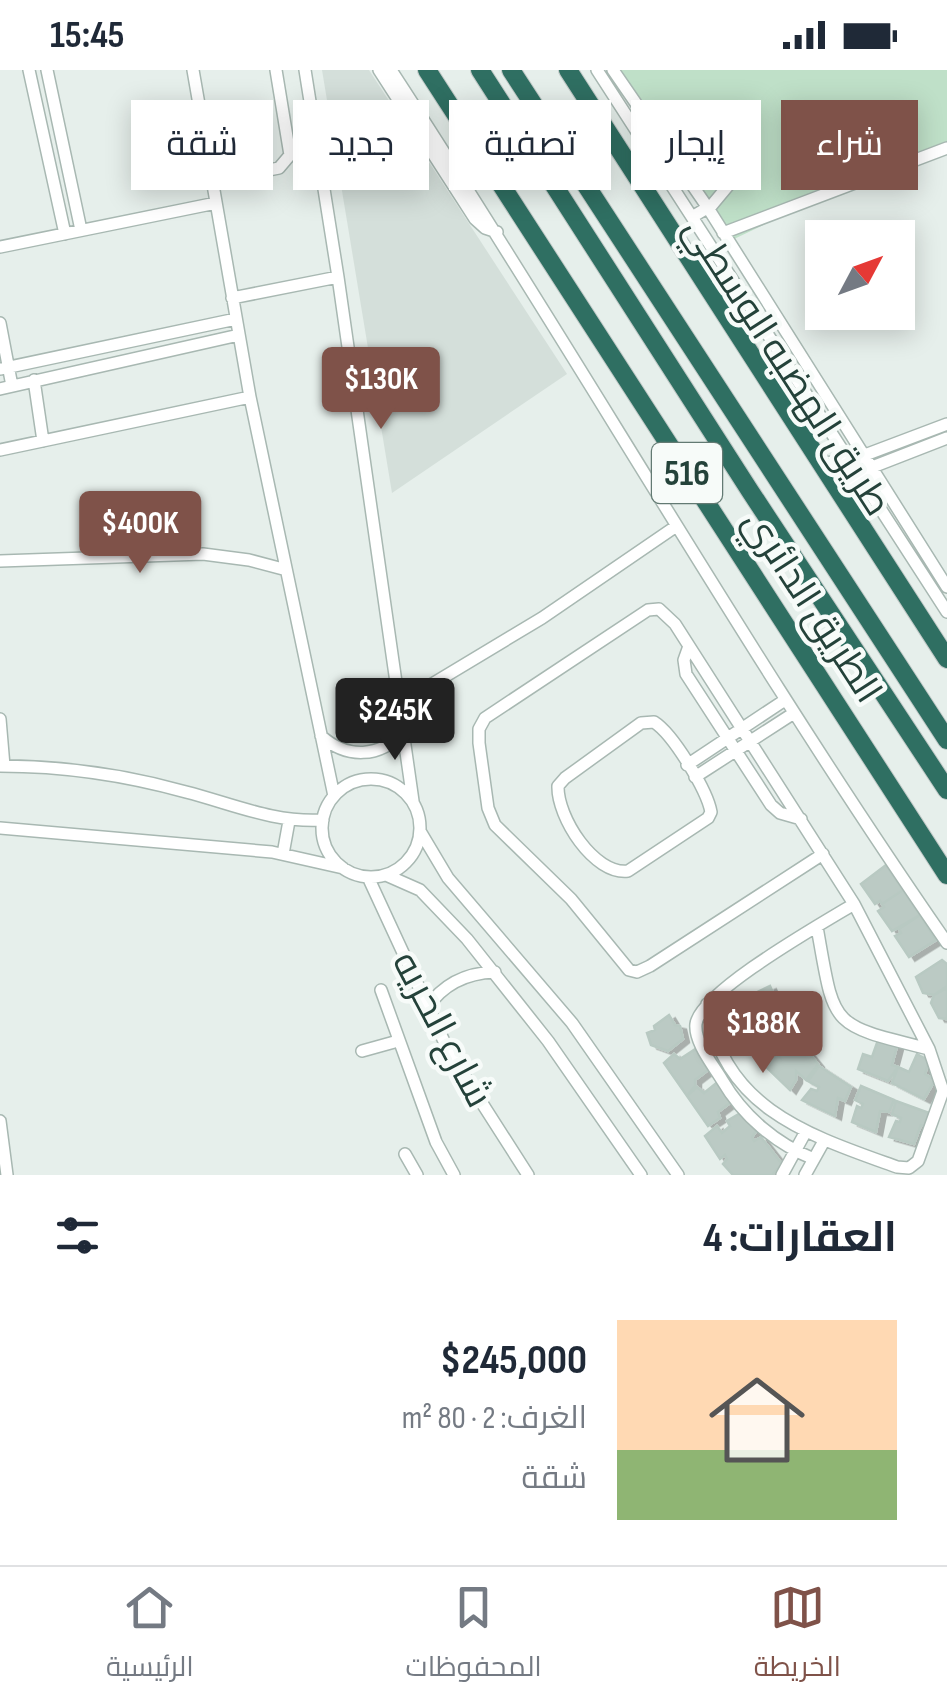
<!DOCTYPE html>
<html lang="ar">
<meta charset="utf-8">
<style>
:root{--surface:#fff;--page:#f6f6f7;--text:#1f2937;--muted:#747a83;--line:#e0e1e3;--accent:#7f5249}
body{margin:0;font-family:"Sofia Sans Condensed",Cairo,sans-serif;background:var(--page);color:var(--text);direction:rtl;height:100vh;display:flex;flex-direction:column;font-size:38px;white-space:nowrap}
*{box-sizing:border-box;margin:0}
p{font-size:32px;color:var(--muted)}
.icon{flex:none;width:55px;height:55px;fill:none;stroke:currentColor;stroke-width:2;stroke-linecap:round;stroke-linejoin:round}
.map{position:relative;height:1105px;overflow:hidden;direction:ltr}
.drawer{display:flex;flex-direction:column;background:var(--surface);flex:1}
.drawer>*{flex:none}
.top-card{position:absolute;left:30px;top:30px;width:888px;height:90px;direction:rtl;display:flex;gap:20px}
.needle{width:65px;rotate:49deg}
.tools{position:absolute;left:805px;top:150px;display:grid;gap:20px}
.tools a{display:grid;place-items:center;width:110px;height:110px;border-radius:0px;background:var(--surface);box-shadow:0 5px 25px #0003;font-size:50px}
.price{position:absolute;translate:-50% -85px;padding:0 22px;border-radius:10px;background:var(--accent);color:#fff;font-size:32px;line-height:65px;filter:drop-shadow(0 2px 5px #0008)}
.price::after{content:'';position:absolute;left:50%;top:60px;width:30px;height:22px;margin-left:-15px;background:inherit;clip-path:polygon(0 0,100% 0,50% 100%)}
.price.current{background:#222;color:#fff}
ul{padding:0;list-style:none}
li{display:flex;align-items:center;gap:30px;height:250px;padding:0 50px}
li span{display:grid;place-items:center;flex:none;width:280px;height:200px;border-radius:0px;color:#555}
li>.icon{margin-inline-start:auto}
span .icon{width:120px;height:120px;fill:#fffc;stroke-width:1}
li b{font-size:42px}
h2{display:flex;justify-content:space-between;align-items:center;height:120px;padding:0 50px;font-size:42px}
.chip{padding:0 35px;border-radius:0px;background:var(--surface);box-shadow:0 5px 25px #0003;font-size:35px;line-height:90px}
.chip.current{background:var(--accent);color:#fff}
.status{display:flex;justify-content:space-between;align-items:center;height:70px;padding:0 50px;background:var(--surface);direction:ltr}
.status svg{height:28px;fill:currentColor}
.dock{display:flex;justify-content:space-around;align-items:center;height:140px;border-top:2px solid var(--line);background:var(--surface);font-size:28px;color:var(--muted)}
.dock a{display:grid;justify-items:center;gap:5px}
.dock .current{color:var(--accent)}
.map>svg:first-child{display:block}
.built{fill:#d4dfda}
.green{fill:#bfe0c8}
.building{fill:#bbcac4;stroke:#b8c9c2;stroke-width:2.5;filter:url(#shadow)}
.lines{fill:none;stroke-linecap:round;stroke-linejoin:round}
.minor-casing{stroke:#a8b8b2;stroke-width:14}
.highway-casing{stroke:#c2cac8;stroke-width:20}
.minor{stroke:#fff;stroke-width:11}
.highway{stroke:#2f6f62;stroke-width:18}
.labels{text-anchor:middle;stroke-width:9;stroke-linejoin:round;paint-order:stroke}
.shield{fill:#f7fbf9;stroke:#637a73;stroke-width:2.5}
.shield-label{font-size:35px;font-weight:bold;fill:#24423a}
.street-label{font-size:38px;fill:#24423a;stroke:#f7fbf9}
</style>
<div class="status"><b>15:45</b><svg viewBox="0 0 49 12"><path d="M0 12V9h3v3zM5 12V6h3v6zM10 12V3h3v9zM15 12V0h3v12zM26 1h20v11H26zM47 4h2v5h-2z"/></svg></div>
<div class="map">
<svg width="947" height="1105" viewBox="0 0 947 1105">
<defs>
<filter id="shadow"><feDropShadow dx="6" dy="3.5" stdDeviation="0" flood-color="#0004"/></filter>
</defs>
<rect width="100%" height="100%" fill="#e6efeb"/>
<path class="built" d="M 322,0 L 369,0 L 567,304 L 392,423 Z"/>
<path class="green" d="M 620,0 L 947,0 L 947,84 L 782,146 L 734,169 Z"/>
<path class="building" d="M 886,795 L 903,820 L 882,834 L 880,831 L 875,834 L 861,814 Z
M 903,820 L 920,845 L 892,861 L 878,841 L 884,837 L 882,834 Z
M 920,845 L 936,870 L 909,887 L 895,866 L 901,863 L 899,859 Z
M 942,890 L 947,894 L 947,916 L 934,925 L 923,923 L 916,907 Z
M 770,916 L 792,964 L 775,978 L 768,968 L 765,970 L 767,974 L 751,982 L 737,950 L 747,927 Z
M 947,918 L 947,949 L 939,948 L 931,933 L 934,925 Z
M 669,945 L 675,955 L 680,956 L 683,969 L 668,981 L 651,975 L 647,963 L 655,960 L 654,956 Z
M 795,966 L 818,994 L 806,1010 L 796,1001 L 796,1010 L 790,1020 L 763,994 L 777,984 L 780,987 L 778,979 Z
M 878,970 L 897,976 L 892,995 L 898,997 L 888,1011 L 858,999 L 863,984 L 872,987 Z
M 697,978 L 712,997 L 695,1010 L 695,1016 L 687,1026 L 664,993 L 674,984 L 680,989 Z
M 917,984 L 929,991 L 925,1004 L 935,1010 L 924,1029 L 892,1013 L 898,997 L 909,1002 Z
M 819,996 L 851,1017 L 845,1031 L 838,1028 L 835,1046 L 802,1030 L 811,1019 L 817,1021 L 819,1017 L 808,1011 Z
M 720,1010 L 734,1030 L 718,1042 L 720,1048 L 708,1056 L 687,1026 L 697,1017 L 704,1023 Z
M 861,1016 L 894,1030 L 889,1042 L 880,1041 L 876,1062 L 852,1052 L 857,1036 L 861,1038 L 863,1034 L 855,1030 Z
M 896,1031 L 932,1044 L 927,1057 L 921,1055 L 914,1074 L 889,1067 L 896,1051 L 900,1052 L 901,1048 L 892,1044 Z
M 742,1042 L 757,1060 L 752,1067 L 754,1071 L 761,1067 L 782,1094 L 772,1105 L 733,1105 L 723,1094 L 727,1089 L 725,1085 L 720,1089 L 705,1066 L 717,1056 L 722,1063 L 730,1056 L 727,1051 Z"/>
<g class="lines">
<defs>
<path id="minor" d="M 29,0 L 65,164
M 47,0 L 81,160
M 193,0 L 250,327 L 334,726
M 305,0 L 338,207 L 413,731
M 379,0 L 475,149 L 485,158 L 497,162
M 391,0 C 580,289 750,589 947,873
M 597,0 L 947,542
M 613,0 L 708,138 L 947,517
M 243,53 L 254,103
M 243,105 L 279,98 L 290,85 L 276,0
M 692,147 L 712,135 L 732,111
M 723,163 L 947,78
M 0,177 L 216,133
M 232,228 L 338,207
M 0,253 L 12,316
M 0,299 L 236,249
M 34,310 L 43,371
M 0,319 L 239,265
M 0,380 L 250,327
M 821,393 L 849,391 L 947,354
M 839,423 L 857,403 L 947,368
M 0,491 L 203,484 L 249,490 L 283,499
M 689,576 L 684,590 L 686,604 L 771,735 L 780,743 L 801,749
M 399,634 L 542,548 L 675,457
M 0,649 L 4,696
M 654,652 C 673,664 707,720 711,742 L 708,748 L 628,801 C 594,805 557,747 558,716 L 565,708 L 641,653 Z
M 321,666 C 347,689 380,688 403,662
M 687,695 L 785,630
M 0,696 C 63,696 125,705 186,722 C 233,734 274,753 323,750
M 695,707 L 794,643
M322 758a49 49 0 1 1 98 0a49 49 0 1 1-98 0Z
M 0,758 L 272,782 L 343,798
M 420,761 L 448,808 L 572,953 L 678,1105
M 283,784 L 289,751
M 386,805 L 420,820 L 467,869 L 548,971 L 641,1105
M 368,807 L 448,980 L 528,1105
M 817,857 C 835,958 828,954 929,979
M 381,920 L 436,1072 L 454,1105
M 707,934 C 722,1039 811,1066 897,1097 L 909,1098 L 918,1091 L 943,1021 L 929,979 L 854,834 L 675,554 L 659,539 L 648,540 L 485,648 L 479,659 L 479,673 L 488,738 L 495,755 L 571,829 L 629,900 L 637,902 L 650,896 L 823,784
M 427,938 C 443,914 466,903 495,902
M 362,981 L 398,971
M 0,1051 L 7,1105
M 405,1084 L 417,1105
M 814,1089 C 776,1074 743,1046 722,1010 C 713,995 694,972 696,954 C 700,922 823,853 854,834
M 782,1105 L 805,1063
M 805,1105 L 824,1071"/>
<path id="highway" d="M 427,0 L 947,805
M 480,0 L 750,421 L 947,720
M 511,0 L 947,670
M 568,0 L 947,589"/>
</defs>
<use href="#minor" class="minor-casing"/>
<use href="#highway" class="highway-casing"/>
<use href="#minor" class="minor"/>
<use href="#highway" class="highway"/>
</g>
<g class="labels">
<rect class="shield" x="652" y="373" width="70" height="60" rx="8"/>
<g class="shield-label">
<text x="687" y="415">516</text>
</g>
<g class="street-label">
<text transform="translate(788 296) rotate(57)" y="13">طريق الهضبه الوسطي</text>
<text transform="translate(813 536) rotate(57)" y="13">الطريق الدائري</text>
<text transform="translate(443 959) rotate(62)" y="13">شارع الحريه</text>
</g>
</g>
</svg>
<div class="tools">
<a><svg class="needle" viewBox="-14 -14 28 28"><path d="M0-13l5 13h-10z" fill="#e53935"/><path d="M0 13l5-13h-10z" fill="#747a83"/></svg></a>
</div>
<b class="price" style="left:381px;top:362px">$130K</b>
<b class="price" style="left:140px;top:506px">$400K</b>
<b class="price current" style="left:395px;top:693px">$245K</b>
<b class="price" style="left:763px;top:1006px">$188K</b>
<div class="top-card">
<a class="chip current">شراء</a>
<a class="chip">إيجار</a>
<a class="chip">تصفية</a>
<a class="chip">جديد</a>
<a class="chip">شقة</a>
</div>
</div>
<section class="drawer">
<h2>العقارات: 4<svg class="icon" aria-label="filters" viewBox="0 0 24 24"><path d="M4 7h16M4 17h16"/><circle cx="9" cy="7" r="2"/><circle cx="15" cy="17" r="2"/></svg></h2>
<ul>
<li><span style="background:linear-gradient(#ffd9b3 65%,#8fb573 0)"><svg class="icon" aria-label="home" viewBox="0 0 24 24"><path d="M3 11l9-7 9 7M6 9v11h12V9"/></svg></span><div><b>$245,000</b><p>الغرف: 2 · 80 m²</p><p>شقة</p></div></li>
</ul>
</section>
<nav class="dock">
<a class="current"><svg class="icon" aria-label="map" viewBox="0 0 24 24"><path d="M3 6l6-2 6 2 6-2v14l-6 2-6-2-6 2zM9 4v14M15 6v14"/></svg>الخريطة</a>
<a><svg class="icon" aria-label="saved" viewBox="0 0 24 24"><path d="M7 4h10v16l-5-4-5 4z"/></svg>المحفوظات</a>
<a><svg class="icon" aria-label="home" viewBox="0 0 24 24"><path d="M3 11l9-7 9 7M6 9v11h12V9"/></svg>الرئيسية</a>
</nav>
